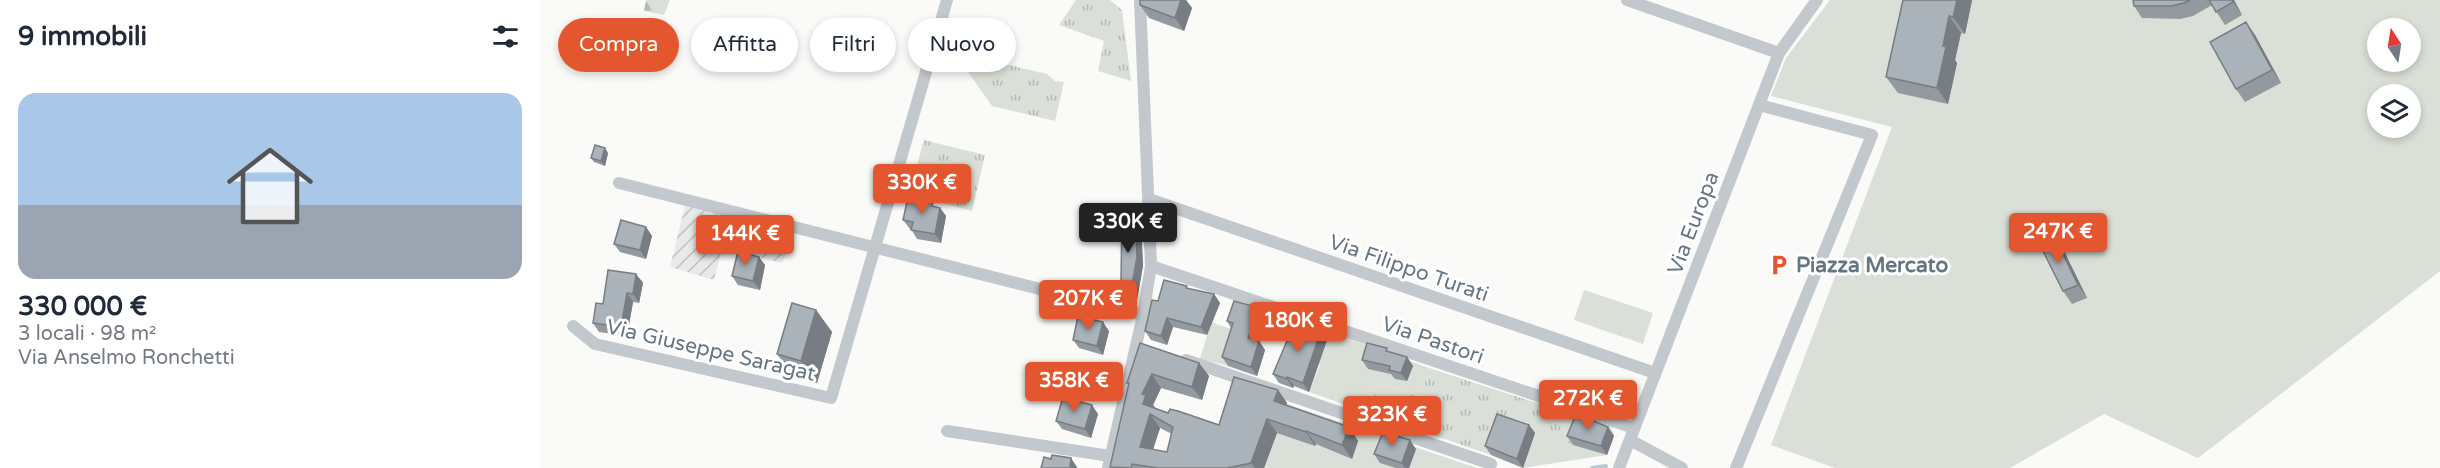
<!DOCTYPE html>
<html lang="it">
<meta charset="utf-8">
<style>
:root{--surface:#fff;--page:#f6f6f7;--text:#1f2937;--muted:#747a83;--accent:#e4572e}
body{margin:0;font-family:"Varela Round",sans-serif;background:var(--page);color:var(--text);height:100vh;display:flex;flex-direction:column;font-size:22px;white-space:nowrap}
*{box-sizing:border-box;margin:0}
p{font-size:20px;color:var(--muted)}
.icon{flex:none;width:33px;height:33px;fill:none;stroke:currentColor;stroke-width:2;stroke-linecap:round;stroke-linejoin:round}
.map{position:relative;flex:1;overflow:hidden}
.details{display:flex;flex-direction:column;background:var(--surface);width:540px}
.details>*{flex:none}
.hud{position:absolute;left:18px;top:18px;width:570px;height:54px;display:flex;gap:12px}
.needle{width:39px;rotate:348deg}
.fabs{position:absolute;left:1827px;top:18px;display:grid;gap:12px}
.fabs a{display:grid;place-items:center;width:54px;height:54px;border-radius:50%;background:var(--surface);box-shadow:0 3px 9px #0003;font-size:30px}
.price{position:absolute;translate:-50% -51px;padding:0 14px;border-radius:6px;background:var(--accent);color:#fff;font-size:20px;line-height:39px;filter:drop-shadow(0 2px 3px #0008)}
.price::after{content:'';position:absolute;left:50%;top:36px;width:18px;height:14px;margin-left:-9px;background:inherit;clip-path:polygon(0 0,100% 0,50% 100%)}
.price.active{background:#222;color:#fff}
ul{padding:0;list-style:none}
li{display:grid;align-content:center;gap:12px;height:318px;padding:0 18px}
li span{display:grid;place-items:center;height:186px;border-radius:18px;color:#555}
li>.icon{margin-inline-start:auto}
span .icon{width:108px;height:108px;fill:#fffc;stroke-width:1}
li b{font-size:26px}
h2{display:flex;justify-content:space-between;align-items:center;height:72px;padding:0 18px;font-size:26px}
.tag{padding:0 21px;border-radius:27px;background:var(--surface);box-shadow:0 3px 9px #0003;font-size:21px;line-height:54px}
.tag.active{background:var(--accent);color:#fff}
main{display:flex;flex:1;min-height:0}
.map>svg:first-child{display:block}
.industrial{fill:url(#industrial-furrows)}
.grass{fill:url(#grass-tufts)}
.forest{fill:url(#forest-firs)}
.garden{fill:#dadfd7;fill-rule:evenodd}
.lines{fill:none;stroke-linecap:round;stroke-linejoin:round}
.stream{stroke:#bbc7cb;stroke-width:4}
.minor{stroke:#c3c8cc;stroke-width:12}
.wall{fill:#929a9f;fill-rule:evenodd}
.shaded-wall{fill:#777d82}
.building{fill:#aab3b9;stroke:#777d82;stroke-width:1.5;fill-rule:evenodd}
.labels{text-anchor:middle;stroke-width:6;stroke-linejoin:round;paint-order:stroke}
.street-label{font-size:21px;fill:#657683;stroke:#fff}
.poi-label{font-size:21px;font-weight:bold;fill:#657683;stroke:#fff;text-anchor:start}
</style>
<main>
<section class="details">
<h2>9 immobili<svg class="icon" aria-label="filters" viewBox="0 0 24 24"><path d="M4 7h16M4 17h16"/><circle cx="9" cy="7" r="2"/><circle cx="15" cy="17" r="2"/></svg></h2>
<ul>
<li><span style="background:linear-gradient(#a9c7e8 60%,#9aa5b1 0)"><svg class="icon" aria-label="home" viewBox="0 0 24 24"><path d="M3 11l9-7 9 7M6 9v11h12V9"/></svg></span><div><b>330 000 €</b><p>3 locali · 98 m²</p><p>Via Anselmo Ronchetti</p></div></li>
</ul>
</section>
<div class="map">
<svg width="1900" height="468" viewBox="0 0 1900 468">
<defs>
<pattern id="industrial-furrows" width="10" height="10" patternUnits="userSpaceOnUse" patternTransform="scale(1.5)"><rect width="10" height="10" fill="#e8e9e9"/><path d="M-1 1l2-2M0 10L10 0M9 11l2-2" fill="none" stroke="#c0c1c2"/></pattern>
<pattern id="grass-tufts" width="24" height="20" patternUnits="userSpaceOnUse" patternTransform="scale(1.5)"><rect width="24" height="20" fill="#dadfd7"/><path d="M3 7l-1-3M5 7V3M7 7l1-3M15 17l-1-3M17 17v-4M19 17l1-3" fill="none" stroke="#b4b9b4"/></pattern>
<pattern id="forest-firs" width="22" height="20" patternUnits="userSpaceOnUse" patternTransform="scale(1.5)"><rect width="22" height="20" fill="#dadfd7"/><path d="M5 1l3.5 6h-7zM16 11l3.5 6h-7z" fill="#b4b9b4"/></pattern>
</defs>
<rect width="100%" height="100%" fill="#fafaf8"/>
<path class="industrial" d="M 145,205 L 254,232 L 242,263 L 182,249 L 174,280 L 130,267 Z"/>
<path class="grass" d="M 536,0 L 570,0 L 582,10 L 591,81 L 558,71 L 564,41 L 519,25 Z
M 427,55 L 507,74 L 515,81 L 524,82 L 515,121 L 452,106 L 428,72 L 424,70 Z
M 384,140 L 445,155 L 432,211 L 369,194 Z
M 889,368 L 1071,427 L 1074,436 L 1042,423 L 1033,445 L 963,423 L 951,455 L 823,411 L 834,382 L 881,396 Z"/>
<path class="forest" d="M 106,0 L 130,0 L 124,15 L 104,11 Z"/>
<path class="garden" d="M 1290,0 L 1900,0 L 1900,271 L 1658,458 L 1564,414 L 1470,468 L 1295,468 L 1231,445 L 1352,127 L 1231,96 L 1246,58 ZM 1838,28 L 1870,28 L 1870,62 L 1838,62 ZM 1838,94 L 1870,94 L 1870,128 L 1838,128 Z
M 1044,290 L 1113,313 L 1103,344 L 1034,320 Z
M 671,322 L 699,332 L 688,366 L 660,359 Z
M 790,332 L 889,368 L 881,396 L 834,382 L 823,411 L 769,392 L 780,365 L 777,364 Z
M 747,404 L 937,468 L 724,468 Z
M 995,433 L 1067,455 L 983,468 Z"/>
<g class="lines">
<path class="stream" d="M 1052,468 L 1066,466"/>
<path class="minor" d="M 1087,0 L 1239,53
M 79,183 L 603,315
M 609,199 L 1115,373
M 611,266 L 1094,428
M 33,326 L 55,344 L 291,398 L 407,0
M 646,360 L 951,464
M 407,431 L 570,456
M 1090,440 L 1142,468
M 568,468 L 603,315 L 611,266 L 600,0
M 1079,468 L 1239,53 L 1277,0
M 1196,468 L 1332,135 L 1219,105"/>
</g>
<path class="wall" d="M 600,0 L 646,0 L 652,8 L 644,31 L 609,18 L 600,5 Z
M 1363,0 L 1432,0 L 1425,34 L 1421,33 L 1415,60 L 1417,63 L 1408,104 L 1358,93 L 1346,77 Z
M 1593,0 L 1694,0 L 1702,15 L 1685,25 L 1672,5 L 1653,16 L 1640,19 L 1602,18 L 1594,6 Z
M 1706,22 L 1715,35 L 1741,83 L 1705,102 L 1696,89 Z
M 68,153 L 65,166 L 54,162 L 51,158 Z
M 397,207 L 400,208 L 406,216 L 401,243 L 377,239 L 371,229 L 370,229 L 363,220 Z
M 595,215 L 601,223 L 603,266 L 596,305 L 581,301 L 575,292 L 581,283 Z
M 106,227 L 112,236 L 106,259 L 80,252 L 74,244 Z
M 1514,236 L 1523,249 L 1547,298 L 1532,304 L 1523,291 Z
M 219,257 L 225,265 L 220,290 L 198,285 L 192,276 Z
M 96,274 L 103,283 L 99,303 L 93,302 L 87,336 L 59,332 L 53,323 Z
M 650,289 L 674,294 L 680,303 L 667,335 L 633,327 L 627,345 L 611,340 L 605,331 L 618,301 Z
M 719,308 L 725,317 L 716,341 L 719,341 L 725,350 L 717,376 L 688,366 L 682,357 L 691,328 L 687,321 Z
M 276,310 L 292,332 L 277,383 L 253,376 L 237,354 Z
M 758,326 L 781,331 L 787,340 L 769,392 L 754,386 L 753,388 L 739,383 L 733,374 Z
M 569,331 L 563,355 L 539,348 L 533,340 Z
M 600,343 L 659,363 L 669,376 L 662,400 L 621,388 L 613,405 L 616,409 L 628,413 L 679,425 L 738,390 L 747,403 L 747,405 L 809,427 L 818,441 L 812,459 L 776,444 L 775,446 L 737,433 L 724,468 L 571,468 L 589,385 L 587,383 ZM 620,428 L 632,434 L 627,452 L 613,450 Z
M 850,352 L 867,357 L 873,366 L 867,381 L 855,379 L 851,374 L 828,369 L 822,360 Z
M 558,414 L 551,438 L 522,429 L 516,421 Z
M 989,425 L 995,433 L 983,468 L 951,455 L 945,446 Z
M 1068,427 L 1074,436 L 1067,455 L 1033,445 L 1027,436 Z
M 876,449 L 869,468 L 856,468 L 840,463 L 834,454 Z"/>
<path class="shaded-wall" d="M 641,0 L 646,0 L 652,8 L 644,31 L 635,18 Z
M 1417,0 L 1432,0 L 1425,34 L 1413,17 Z
M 1692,0 L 1694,0 L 1702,15 Z
M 1409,16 L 1421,33 L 1415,60 L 1417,63 L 1408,104 L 1397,88 L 1403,46 Z
M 1706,22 L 1715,35 L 1741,83 L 1732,70 Z
M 65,148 L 68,153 L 65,166 L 61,161 Z
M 400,208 L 406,216 L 401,243 L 395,234 Z
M 595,215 L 601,223 L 603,266 L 596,305 L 590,296 Z
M 106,227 L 112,236 L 106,259 L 100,250 Z
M 1514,236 L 1523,249 L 1547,298 L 1538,285 Z
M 219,257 L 225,265 L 220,290 L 213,281 Z
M 96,274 L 103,283 L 99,303 L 93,294 Z
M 87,293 L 93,302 L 87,336 L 81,327 Z
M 674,294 L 680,303 L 667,335 L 661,327 Z
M 719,308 L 725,317 L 714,347 L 708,338 Z
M 276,310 L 292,332 L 277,383 L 261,361 Z
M 627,318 L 633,327 L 627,345 L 621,336 Z
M 563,322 L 569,331 L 563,355 L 557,346 Z
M 781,331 L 787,340 L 769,392 L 763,383 Z
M 719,341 L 725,350 L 717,376 L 711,367 Z
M 867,357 L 873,366 L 867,381 L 861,373 Z
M 659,363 L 669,376 L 662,400 L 652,387 Z
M 612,374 L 621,388 L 613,405 L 616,409 L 610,414 L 620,428 L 609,461 L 600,447 L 603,404 L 602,394 Z
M 747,377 L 754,386 L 753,388 L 747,379 Z
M 738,390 L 747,403 L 743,414 L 734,401 Z
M 552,405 L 558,414 L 551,438 L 545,429 Z
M 727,419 L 737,433 L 724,468 L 715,468 L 711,463 Z
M 989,425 L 995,433 L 983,468 L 977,459 Z
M 809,427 L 818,441 L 812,459 L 802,445 Z
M 1068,427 L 1074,436 L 1067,455 L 1061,446 Z
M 766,431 L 776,444 L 775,446 L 766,432 Z
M 870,440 L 876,449 L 869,468 L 865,468 L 862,463 Z
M 531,458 L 537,467 L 537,468 L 530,468 Z"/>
<path class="building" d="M 600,0 L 641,0 L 635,18 L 600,5 Z
M 1363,0 L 1417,0 L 1413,17 L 1409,16 L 1403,46 L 1406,47 L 1397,88 L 1346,77 Z
M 1593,0 L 1650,0 L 1644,3 L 1631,6 L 1594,6 Z
M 1669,0 L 1692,0 L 1693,2 L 1676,12 Z
M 1706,22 L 1732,70 L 1696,89 L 1670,42 Z
M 55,145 L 65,148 L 61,161 L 51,158 Z
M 368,197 L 393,201 L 392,206 L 400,208 L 395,234 L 371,230 L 373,222 L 363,220 Z
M 582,213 L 595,215 L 597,257 L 590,296 L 575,292 L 576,283 L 581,283 Z
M 81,220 L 106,227 L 100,250 L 74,244 Z
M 1514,236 L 1538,285 L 1523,291 L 1499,243 Z
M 198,251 L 219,257 L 213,281 L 192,276 Z
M 68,270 L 96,274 L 93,294 L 87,293 L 81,327 L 53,323 L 56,303 L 63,304 Z
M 624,280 L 647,286 L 646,288 L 674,294 L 661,327 L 627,318 L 621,336 L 605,331 L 612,300 L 618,301 Z
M 694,301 L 719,308 L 708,338 L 719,341 L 711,367 L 682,357 L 693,323 L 687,321 Z
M 252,303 L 276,310 L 261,361 L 237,354 Z
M 538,316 L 563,322 L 557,346 L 533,340 Z
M 759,322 L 781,331 L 763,383 L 747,377 L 747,379 L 733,374 L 754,324 L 758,326 Z
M 600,343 L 659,363 L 652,387 L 612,374 L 602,394 L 606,395 L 603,404 L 628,413 L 630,409 L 638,411 L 679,425 L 694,377 L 738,390 L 734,401 L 809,427 L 802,445 L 766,431 L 766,432 L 727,419 L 711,463 L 687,468 L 618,468 L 592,464 L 591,468 L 570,467 L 589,383 L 587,383 ZM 610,414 L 633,427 L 627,452 L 600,447 Z
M 827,343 L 847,348 L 846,351 L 867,357 L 861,373 L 849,370 L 850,366 L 822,360 Z
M 523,397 L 552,405 L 545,429 L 516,421 Z
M 957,414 L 989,425 L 977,459 L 945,446 Z
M 1036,414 L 1068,427 L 1061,446 L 1027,436 Z
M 843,432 L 870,440 L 862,463 L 834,454 Z
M 512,455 L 531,458 L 530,468 L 501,468 L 504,457 L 511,459 Z"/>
<defs>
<symbol id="parking-bare" viewBox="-9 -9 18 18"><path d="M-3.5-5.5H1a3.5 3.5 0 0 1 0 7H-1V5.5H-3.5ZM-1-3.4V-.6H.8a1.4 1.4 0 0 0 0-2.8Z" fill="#e4572e" stroke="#fff" stroke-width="2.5" paint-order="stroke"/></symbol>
</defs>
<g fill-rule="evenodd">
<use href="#parking-bare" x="1224" y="250" width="30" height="30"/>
</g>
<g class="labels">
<g class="street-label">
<text transform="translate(1153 223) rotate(-69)" y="7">Via Europa</text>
<text transform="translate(869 268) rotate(19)" y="7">Via Filippo Turati</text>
<text transform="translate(893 340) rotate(19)" y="7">Via Pastori</text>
<text transform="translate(171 350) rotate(13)" y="7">Via Giuseppe Saragat</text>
</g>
<g class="poi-label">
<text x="1256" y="272">Piazza Mercato</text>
</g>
</g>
</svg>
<div class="fabs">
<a><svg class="needle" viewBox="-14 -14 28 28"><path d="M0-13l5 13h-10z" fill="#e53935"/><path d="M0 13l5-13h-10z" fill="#747a83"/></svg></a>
<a><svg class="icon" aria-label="layers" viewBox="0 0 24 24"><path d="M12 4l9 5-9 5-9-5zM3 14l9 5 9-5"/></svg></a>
</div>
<b class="price" style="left:382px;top:215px">330K €</b>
<b class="price active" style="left:588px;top:254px">330K €</b>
<b class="price" style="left:1518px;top:264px">247K €</b>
<b class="price" style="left:205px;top:266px">144K €</b>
<b class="price" style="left:548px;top:331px">207K €</b>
<b class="price" style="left:758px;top:353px">180K €</b>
<b class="price" style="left:534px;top:413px">358K €</b>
<b class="price" style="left:1048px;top:431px">272K €</b>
<b class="price" style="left:852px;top:447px">323K €</b>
<div class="hud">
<a class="tag active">Compra</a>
<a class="tag">Affitta</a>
<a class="tag">Filtri</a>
<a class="tag">Nuovo</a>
</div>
</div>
</main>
